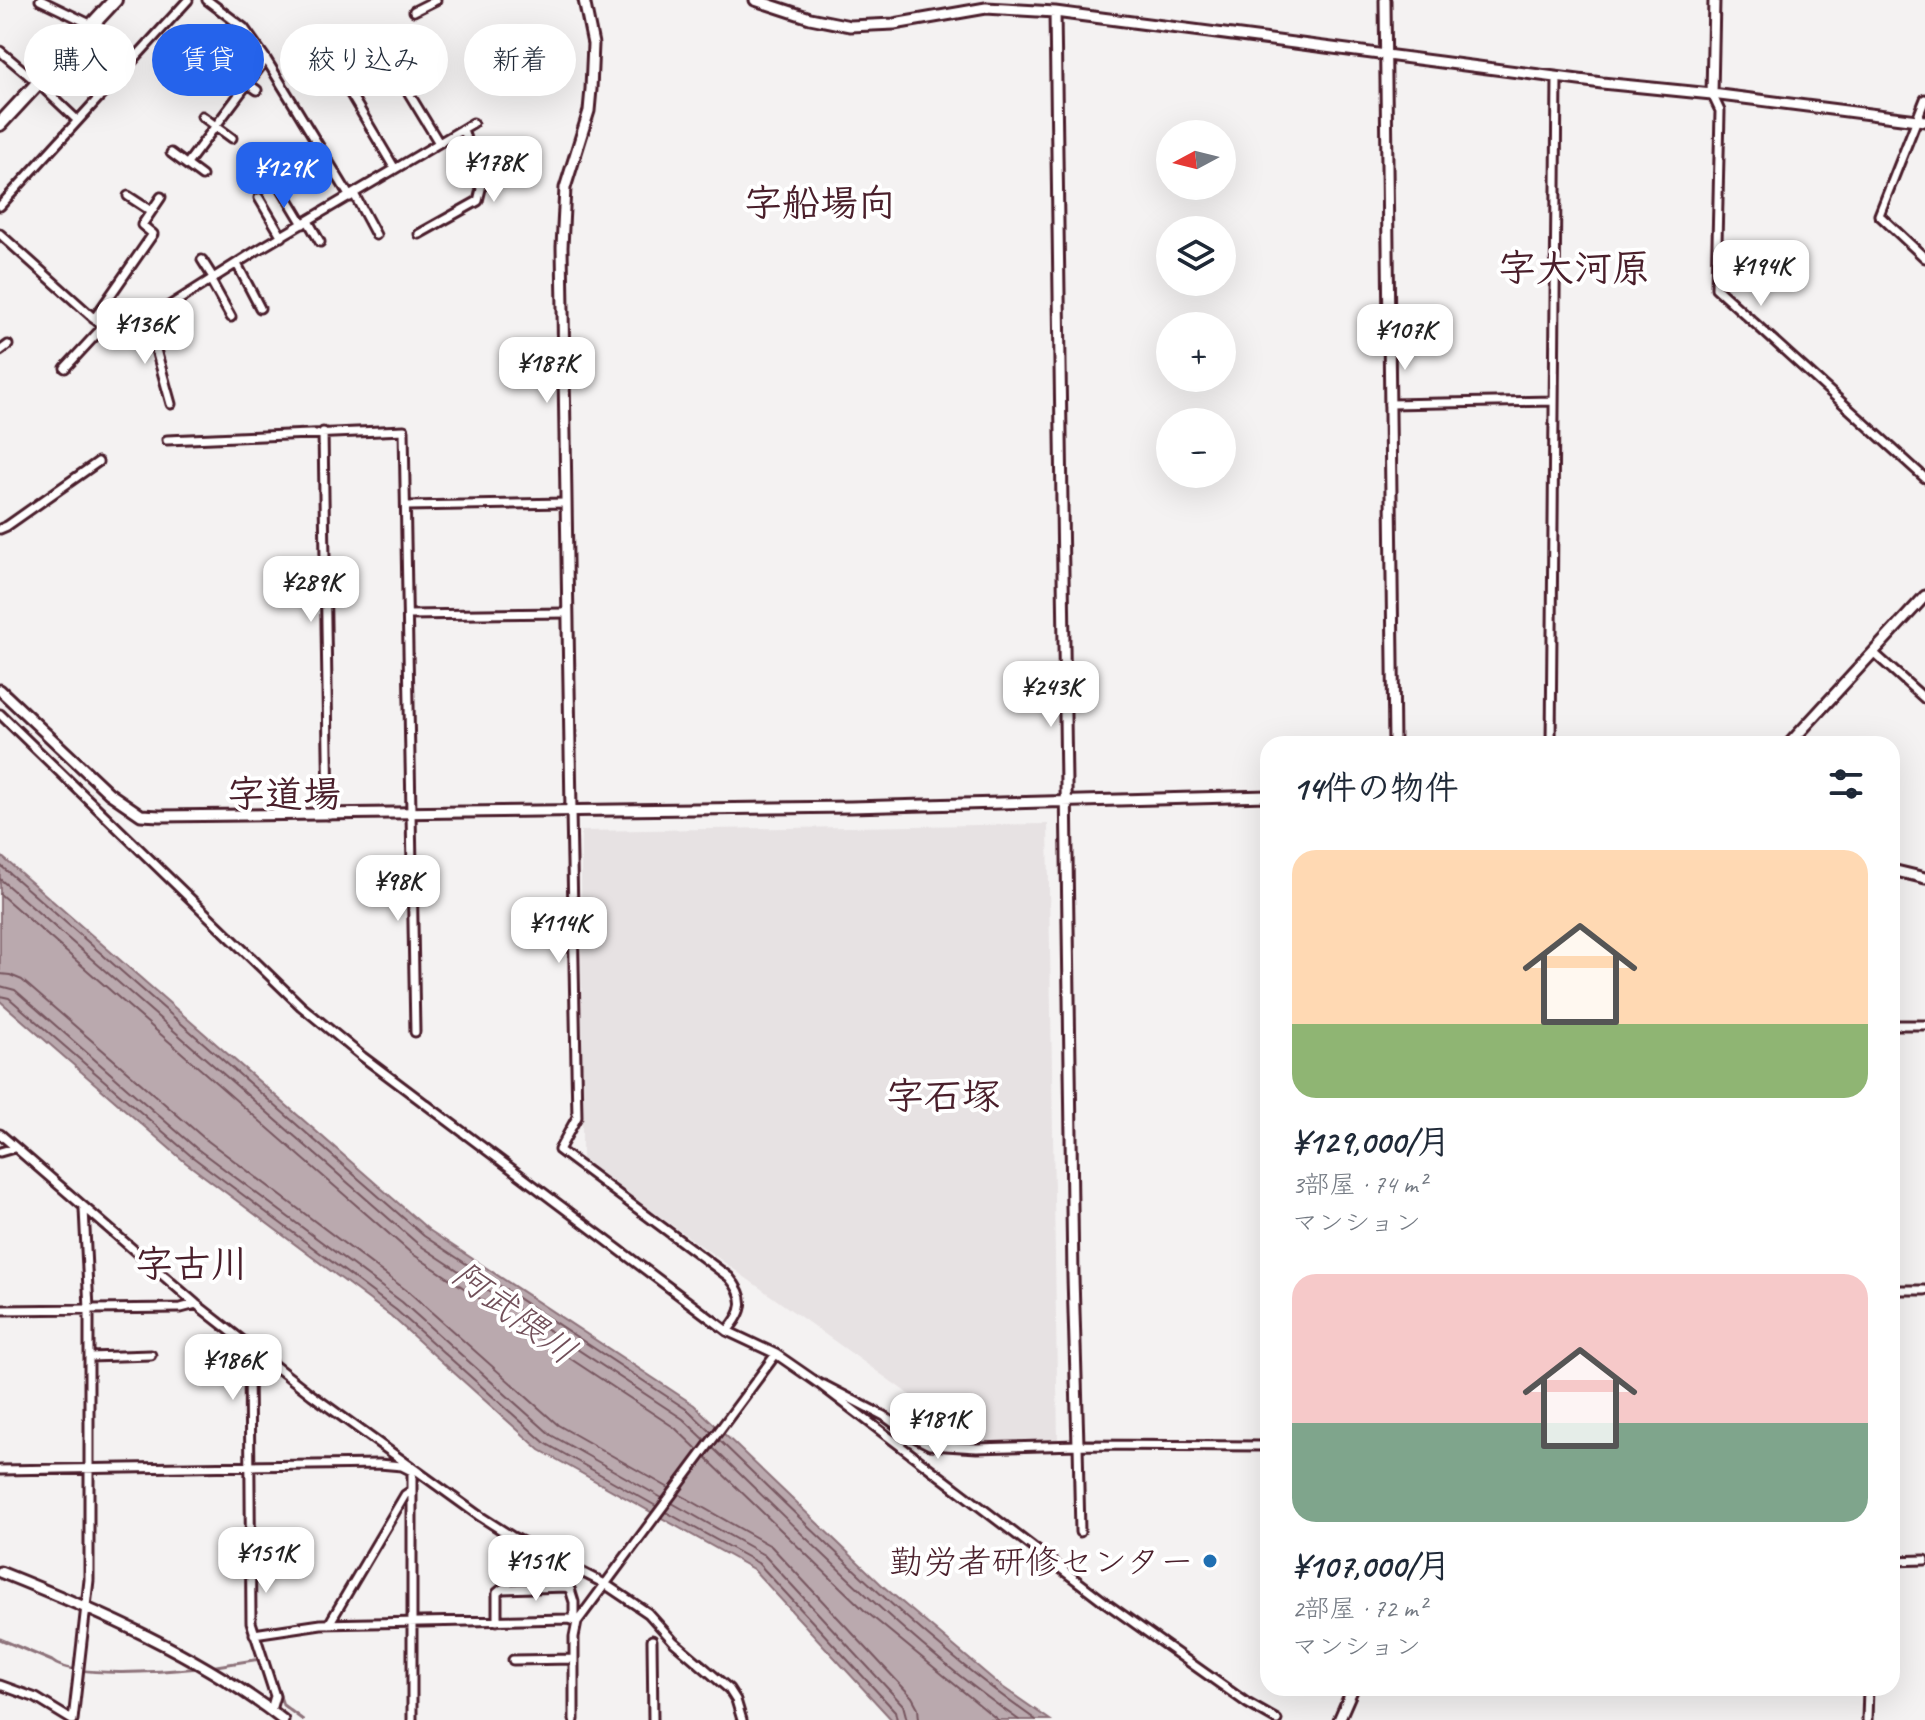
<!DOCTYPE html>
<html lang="ja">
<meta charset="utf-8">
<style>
:root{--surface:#fff;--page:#f6f6f7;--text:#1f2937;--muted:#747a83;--accent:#2563eb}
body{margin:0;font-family:Caveat,"Klee One",sans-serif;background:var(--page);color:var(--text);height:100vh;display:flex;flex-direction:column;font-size:30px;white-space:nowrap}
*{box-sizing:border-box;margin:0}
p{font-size:26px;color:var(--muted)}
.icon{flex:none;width:44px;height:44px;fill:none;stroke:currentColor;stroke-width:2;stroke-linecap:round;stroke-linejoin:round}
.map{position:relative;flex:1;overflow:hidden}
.side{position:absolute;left:1260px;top:736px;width:640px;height:960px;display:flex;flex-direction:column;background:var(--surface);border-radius:24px;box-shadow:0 8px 32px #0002}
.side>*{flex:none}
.top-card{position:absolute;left:24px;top:24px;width:760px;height:72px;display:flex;gap:16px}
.needle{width:52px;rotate:263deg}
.fabs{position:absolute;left:1156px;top:120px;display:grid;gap:16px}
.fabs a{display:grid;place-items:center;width:80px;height:80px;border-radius:50%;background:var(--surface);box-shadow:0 8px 32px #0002;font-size:40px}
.price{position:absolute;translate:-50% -68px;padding:0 18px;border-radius:16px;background:#fff;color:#222;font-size:26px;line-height:52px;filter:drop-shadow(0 2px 4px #0008)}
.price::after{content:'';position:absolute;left:50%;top:48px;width:24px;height:18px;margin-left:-12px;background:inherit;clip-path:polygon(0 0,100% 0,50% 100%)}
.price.selected{background:var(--accent);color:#fff}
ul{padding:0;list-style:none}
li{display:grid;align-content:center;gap:16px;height:424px;padding:0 32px}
li span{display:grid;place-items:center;height:248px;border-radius:24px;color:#555}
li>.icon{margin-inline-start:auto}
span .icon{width:144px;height:144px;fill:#fffc;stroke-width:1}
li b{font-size:34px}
h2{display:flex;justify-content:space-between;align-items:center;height:96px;padding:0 32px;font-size:34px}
.tag{padding:0 28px;border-radius:36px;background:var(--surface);box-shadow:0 8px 32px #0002;font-size:28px;line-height:72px}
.tag.selected{background:var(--accent);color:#fff}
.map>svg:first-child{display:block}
.built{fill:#e7e2e3}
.water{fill:#baa9ae;stroke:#8d727a;stroke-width:2}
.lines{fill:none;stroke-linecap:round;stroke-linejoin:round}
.shore{stroke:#77565f;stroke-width:2}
.stream{stroke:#8d727a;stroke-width:3}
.minor-casing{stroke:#4a1f2b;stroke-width:13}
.tertiary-casing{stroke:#4a1f2b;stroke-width:15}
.primary-casing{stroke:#4a1f2b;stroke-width:18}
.minor{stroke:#fff;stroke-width:7}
.tertiary{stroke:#fff;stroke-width:9}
.primary{stroke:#fff;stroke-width:12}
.poi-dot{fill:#1f6fb2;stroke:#fff;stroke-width:3}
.labels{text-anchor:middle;stroke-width:8;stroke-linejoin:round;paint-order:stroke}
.poi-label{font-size:34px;fill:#4a1f2b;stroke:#fff;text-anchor:end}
.water-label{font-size:36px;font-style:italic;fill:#714f59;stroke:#fff}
.quarter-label{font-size:38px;font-weight:bold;fill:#4a1f2b;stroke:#fff}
</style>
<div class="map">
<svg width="1925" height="1720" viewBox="0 0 1925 1720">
<rect width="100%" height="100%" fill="#f4f2f2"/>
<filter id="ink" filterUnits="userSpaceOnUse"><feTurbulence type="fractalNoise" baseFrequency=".0125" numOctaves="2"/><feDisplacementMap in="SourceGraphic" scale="16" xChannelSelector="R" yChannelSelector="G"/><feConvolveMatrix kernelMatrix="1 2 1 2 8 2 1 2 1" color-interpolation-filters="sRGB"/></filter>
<g filter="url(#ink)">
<path class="built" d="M 1048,824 L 1058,1442 L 976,1442 L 582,1161 L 581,831 Z"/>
<path class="water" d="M 0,855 L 429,1230 L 694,1405 L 884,1587 L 1001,1686 L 1050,1720 L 892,1720 L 753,1569 L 540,1450 L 391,1316 L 185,1162 L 0,1001 Z"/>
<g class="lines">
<path class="shore" d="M 0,865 L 424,1236 L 689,1411 L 711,1432
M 0,879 L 418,1244 L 683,1419 L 705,1440
M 0,894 L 411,1253 L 675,1428 L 698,1450
M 0,974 L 10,975 L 22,980 L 204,1138 L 410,1293 L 558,1425 L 669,1488
M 0,986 L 15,990 L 196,1148 L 402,1302 L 551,1435 L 662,1498
M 0,996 L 9,998 L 190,1155 L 396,1310 L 545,1443 L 656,1506
M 719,1440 C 821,1538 920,1639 1036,1720
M 713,1448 C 811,1542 907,1642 1019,1720
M 706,1458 L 864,1610 L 998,1720
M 679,1494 L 771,1546 L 912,1697 L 918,1708 L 919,1720
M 672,1503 L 764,1555 L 903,1705 L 907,1720
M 666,1512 L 758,1563 L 895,1711 L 897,1720"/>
<path class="stream" d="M 0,1639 L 52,1661 C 72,1679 170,1671 199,1668
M 210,1667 L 267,1658 L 283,1705 L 303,1720"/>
<defs>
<path id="minor" d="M 40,0 L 92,25
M 207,0 L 244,28 L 266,59 L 350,197
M 414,11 L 436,0
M 373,34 L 439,143
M 0,51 L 38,83 L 77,120
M 334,66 L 395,169
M 240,78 L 257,90
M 1712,94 L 1720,111 L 1716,288 L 1925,478
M 1925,99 L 1879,215 L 1925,258
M 202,116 L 232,138
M 171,153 L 202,176
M 261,154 L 303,224
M 187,164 L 266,59
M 354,194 L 376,235
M 128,196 L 151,211
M 259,198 L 282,237
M 0,206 L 188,0
M 308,221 L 320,242
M 0,234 L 117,339 L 256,251 L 473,123
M 419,234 L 478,201 L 481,189 L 463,129
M 202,260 L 214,279
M 237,264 L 260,308
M 211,281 L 231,317
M 94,319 L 153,234 L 142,225 L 161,197
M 148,321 L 171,404
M 0,351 L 8,345
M 65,368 L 103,327
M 1389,404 L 1554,401
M 323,432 L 329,815
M 167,440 L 404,430 L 415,1032
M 406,506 L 566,503
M 0,529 L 7,526 L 98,462
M 408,615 L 567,613
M 1874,653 L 1925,699
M 0,714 L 301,1006 L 363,1057 L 727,1331 L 776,1354 L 818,1383 L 1106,1603 L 1247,1703 L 1277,1720
M 1551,744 L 1557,77
M 571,811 L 577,1117 L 559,1150 L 729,1277 C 747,1298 745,1311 727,1331
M 1892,1025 L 1925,1025
M 0,1134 L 196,1304 L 312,1395 L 478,1515 L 511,1536 L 605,1584 L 648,1613 L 674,1642 L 729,1689 L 736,1700 L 742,1720
M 0,1152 L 14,1148
M 1892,1290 L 1925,1290
M 0,1310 L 181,1308 L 196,1304
M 241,1340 L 249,1359 L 251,1622 L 275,1696 L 271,1710
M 89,1357 L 151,1355
M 824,1385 L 884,1416 L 910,1435 L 930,1445 L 977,1448 L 1078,1445 L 1268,1446
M 1078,1445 L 1080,1532
M 412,1469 L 412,1720
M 0,1470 L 379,1464 L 402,1466 L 412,1471
M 1892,1561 L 1925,1560
M 497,1621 L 497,1593 L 502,1589 L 566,1587 L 570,1589 L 574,1602 L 574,1620
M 329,1624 L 405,1495 L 411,1491
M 254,1634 L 321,1624 L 568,1619 L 577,1622
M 652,1640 L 653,1720
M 513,1660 L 574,1659
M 0,1685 L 36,1698 L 72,1720
M 73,1720 L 89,1580 L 89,1309 L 84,1209
M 574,1720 L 574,1637 L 577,1622 L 776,1354
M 1867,1720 L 1868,1688"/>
<path id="tertiary" d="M 755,0 L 810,18 L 850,26 L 894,24 L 986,8 L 1055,12 L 1602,83 L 1712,94 L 1925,121
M 1385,0 L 1394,744
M 1055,12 L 1073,1277 L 1078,1445
M 1712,94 L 1714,0
M 0,690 L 109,793 L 141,815 L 160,816 L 851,807 L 1268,796
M 1789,744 L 1925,596
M 571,811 L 562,247 L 565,188 L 589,111 L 591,89 L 593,44 L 584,0
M 1892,870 L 1925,878
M 0,1572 C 98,1611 200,1655 283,1720
M 1339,1720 L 1353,1688"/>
<path id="primary" d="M 0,124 L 115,0"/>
</defs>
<use href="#minor" class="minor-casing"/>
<use href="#tertiary" class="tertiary-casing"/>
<use href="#primary" class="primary-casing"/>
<use href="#minor" class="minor"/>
<use href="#tertiary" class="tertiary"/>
<use href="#primary" class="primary"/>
</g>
</g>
<circle class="poi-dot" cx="1210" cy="1561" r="8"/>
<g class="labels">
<g class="poi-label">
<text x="1194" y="1573">勤労者研修センター</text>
</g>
<g class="water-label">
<text transform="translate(515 1312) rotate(37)" y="13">阿武隈川</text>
</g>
<g class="quarter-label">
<text x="820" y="216">字船場向</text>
<text x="1574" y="281">字大河原</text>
<text x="284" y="807">字道場</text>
<text x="943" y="1109">字石塚</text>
<text x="192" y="1277">字古川</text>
</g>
</g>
</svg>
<div class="fabs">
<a><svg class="needle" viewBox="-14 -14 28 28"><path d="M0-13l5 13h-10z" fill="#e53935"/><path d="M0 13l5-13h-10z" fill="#747a83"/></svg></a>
<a><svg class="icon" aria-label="layers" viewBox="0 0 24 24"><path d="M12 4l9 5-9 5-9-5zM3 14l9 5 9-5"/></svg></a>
<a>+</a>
<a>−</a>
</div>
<b class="price" style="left:494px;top:204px">¥178K</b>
<b class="price selected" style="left:284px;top:210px">¥129K</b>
<b class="price" style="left:1761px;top:308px">¥194K</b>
<b class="price" style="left:145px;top:366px">¥136K</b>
<b class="price" style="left:1405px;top:372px">¥107K</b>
<b class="price" style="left:547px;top:405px">¥187K</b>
<b class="price" style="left:311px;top:624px">¥289K</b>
<b class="price" style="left:1051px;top:729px">¥243K</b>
<b class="price" style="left:398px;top:923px">¥98K</b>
<b class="price" style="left:559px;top:965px">¥114K</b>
<b class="price" style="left:233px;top:1402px">¥186K</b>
<b class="price" style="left:938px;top:1461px">¥181K</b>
<b class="price" style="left:266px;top:1595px">¥151K</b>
<b class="price" style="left:536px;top:1603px">¥151K</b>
<div class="top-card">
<a class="tag">購入</a>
<a class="tag selected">賃貸</a>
<a class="tag">絞り込み</a>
<a class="tag">新着</a>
</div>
<section class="side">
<h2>14件の物件<svg class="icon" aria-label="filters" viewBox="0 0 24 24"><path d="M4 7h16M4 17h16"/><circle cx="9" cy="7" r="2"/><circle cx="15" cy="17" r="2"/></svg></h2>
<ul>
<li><span style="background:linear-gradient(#ffd9b3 70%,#8fb573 0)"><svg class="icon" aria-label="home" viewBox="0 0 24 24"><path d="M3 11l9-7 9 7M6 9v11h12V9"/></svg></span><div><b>¥129,000/月</b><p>3部屋 · 74 m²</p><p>マンション</p></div></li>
<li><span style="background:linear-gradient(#f6c9c9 60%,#7fa58c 0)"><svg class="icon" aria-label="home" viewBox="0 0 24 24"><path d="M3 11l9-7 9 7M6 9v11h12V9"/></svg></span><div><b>¥107,000/月</b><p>2部屋 · 72 m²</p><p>マンション</p></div></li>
</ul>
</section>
</div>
